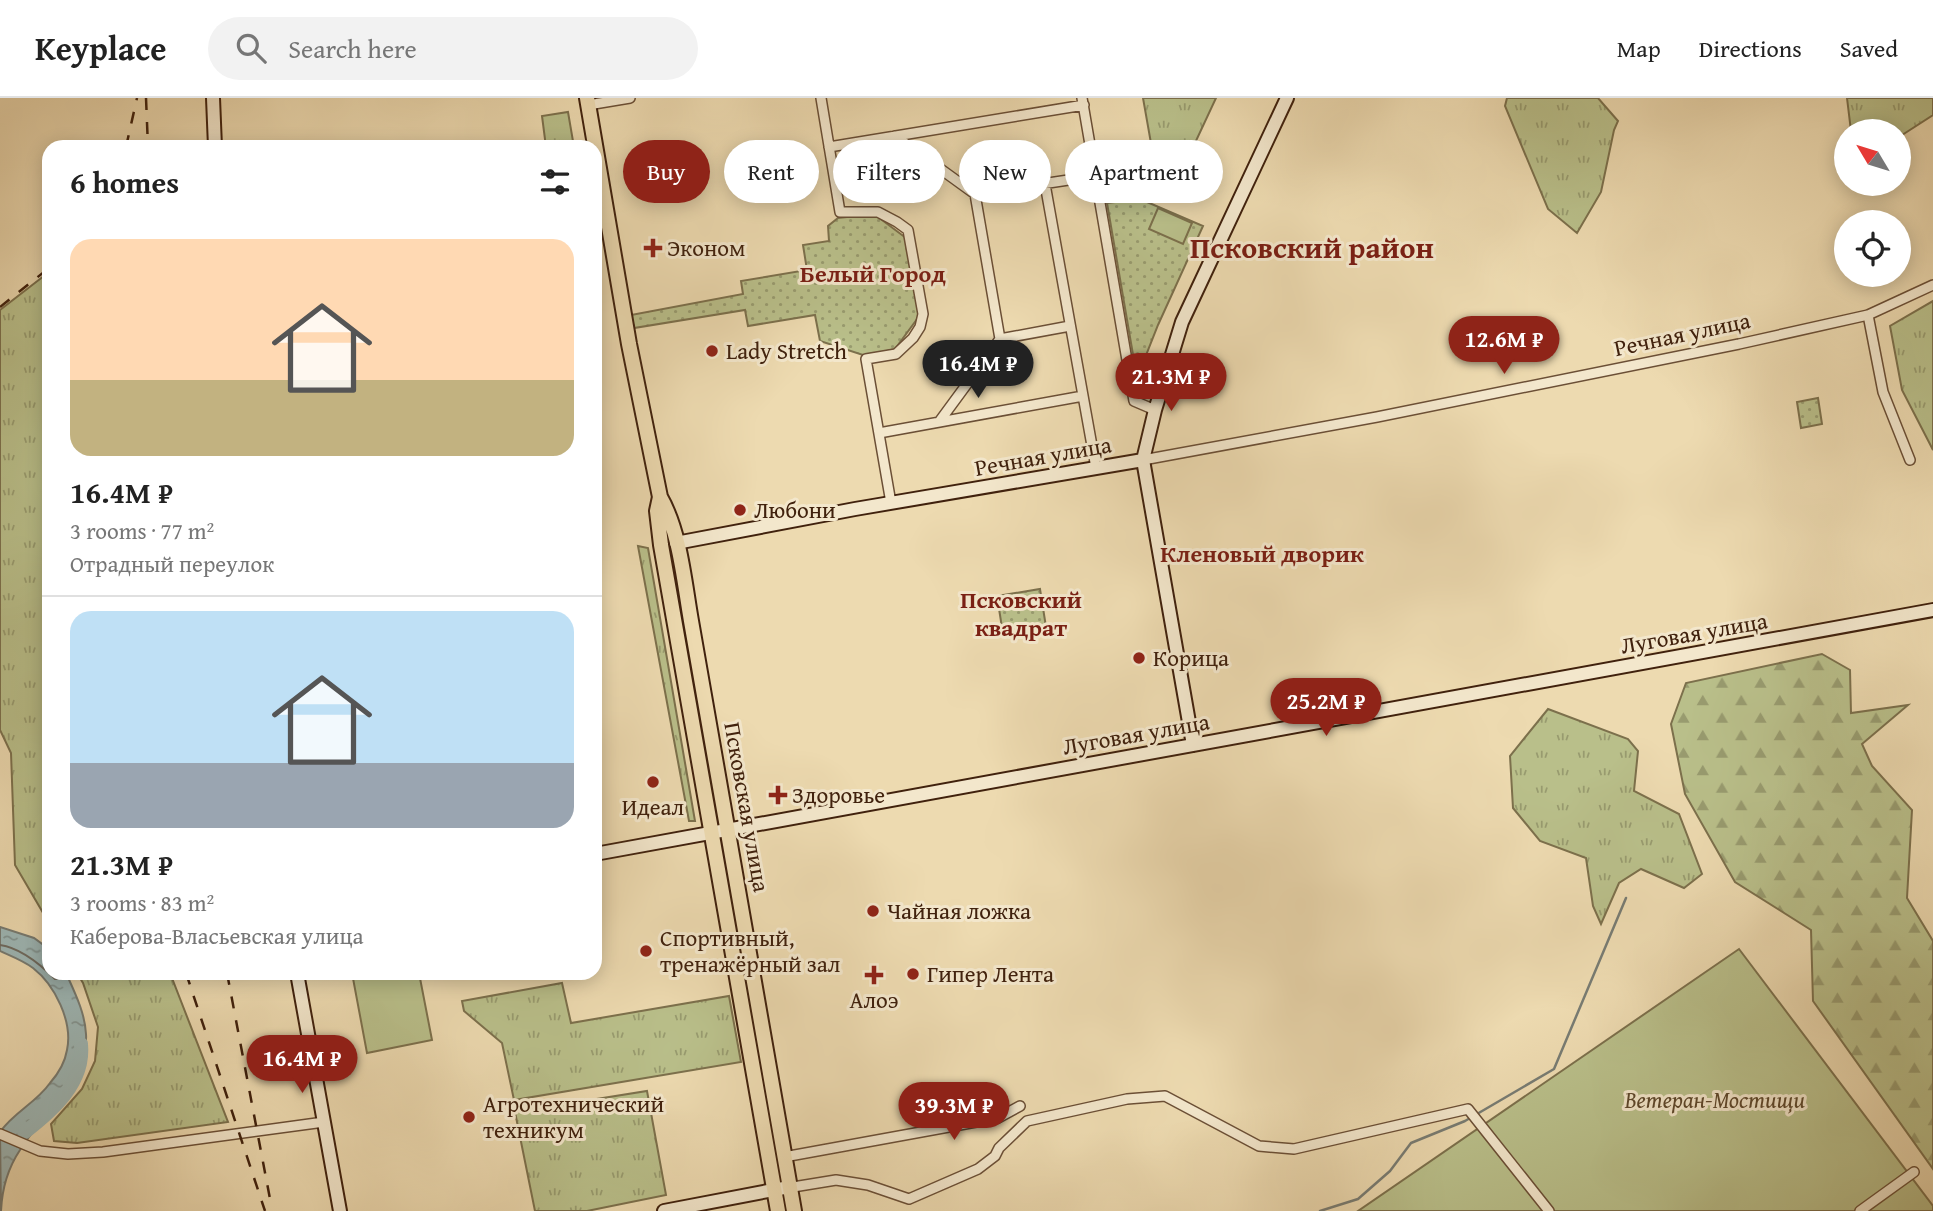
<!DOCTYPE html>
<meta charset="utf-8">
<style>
:root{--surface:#fff;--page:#f2f2f2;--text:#222;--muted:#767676;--line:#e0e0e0;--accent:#8f2418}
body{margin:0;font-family:"Gentium Book Plus",serif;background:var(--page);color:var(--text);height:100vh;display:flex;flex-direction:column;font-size:26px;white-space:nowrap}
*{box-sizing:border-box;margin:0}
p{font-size:23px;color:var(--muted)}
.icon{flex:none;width:38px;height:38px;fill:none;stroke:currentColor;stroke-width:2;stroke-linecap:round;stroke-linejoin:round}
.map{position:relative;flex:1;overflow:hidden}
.sheet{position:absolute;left:42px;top:42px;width:560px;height:840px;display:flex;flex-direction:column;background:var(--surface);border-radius:21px;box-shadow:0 4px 18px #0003}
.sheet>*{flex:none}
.banner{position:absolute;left:623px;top:42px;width:665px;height:63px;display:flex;gap:14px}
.needle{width:46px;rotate:308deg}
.tools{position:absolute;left:1834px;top:21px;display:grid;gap:14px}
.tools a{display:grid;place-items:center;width:77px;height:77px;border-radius:50%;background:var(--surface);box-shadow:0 4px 18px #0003;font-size:35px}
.price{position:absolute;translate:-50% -60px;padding:0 16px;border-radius:24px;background:var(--accent);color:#fff;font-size:23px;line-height:46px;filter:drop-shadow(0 2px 4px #0008)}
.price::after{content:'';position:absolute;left:50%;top:42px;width:21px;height:16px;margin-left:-10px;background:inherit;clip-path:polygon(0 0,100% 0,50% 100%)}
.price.on{background:#222;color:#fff}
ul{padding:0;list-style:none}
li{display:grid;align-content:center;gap:14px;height:371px;padding:0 28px}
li+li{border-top:2px solid var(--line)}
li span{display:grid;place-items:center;height:217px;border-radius:21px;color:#555}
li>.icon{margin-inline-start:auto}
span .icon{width:126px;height:126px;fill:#fffc;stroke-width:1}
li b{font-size:30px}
h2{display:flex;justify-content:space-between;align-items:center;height:84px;padding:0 28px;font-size:30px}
.tag{padding:0 24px;border-radius:32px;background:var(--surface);box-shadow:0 4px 18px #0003;font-size:24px;line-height:63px}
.tag.on{background:var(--accent);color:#fff}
header{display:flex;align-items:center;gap:42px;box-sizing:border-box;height:98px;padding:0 35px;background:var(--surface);border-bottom:2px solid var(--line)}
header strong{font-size:33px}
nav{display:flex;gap:38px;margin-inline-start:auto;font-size:24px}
.search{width:490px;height:63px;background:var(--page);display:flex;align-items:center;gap:18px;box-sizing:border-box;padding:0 24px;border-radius:38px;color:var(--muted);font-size:26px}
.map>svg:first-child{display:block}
.grass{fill:url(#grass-tufts);stroke:#7c704c;stroke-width:2}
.forest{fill:url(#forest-firs);stroke:#7c704c;stroke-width:2}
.park{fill:url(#park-dots);stroke:#7c704c;stroke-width:2}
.garden{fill:#b9bf8a;stroke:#7c704c;stroke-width:2}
.water{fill:url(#water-ripples);stroke:#787c73;stroke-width:2}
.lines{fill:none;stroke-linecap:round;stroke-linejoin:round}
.shore{stroke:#6f6c62;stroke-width:2}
.stream{stroke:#787c73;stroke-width:2.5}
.river{stroke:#9eb8b7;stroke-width:14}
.street-casing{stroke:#6b4f36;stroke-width:12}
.secondary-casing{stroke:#40210d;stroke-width:16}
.primary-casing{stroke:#40210d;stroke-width:18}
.street{stroke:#f3e7cc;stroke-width:9}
.secondary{stroke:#f3e7cc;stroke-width:12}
.primary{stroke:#eddab0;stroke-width:14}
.rail{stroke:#40210d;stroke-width:2.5;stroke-dasharray:12 12;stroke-linecap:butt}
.poi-dot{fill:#8f2418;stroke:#f3e7cc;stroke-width:2.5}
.labels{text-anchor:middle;stroke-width:6;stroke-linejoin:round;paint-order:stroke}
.poi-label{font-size:23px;fill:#40210d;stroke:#f3e7cc;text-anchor:start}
.street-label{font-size:23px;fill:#40210d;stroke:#f3e7cc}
.park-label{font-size:23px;font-style:italic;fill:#5e482c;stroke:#f3e7cc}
.neighbourhood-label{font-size:24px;font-weight:bold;fill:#7a1f14;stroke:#f3e7cc}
.district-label{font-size:30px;font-weight:bold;fill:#7a1f14;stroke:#f3e7cc}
</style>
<header>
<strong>Keyplace</strong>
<div class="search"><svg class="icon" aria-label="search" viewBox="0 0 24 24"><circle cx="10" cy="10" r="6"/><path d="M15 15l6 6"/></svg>Search here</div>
<nav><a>Map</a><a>Directions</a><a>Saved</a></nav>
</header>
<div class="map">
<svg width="1933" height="1113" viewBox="0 0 1933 1113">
<defs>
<pattern id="grass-tufts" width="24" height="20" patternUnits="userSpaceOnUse" patternTransform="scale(1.75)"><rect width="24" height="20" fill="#b9bf8a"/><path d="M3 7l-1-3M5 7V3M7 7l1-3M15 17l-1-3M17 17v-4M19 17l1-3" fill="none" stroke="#989b6f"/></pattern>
<pattern id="forest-firs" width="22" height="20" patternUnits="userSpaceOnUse" patternTransform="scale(1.75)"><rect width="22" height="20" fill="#b9bf8a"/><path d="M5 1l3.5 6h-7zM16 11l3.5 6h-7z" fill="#989b6f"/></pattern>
<pattern id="park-dots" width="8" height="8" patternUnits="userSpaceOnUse" patternTransform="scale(1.75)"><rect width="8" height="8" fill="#b9bf8a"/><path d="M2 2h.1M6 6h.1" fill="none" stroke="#989b6f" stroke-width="1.8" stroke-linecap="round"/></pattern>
<pattern id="water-ripples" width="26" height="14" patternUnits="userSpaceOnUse" patternTransform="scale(1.75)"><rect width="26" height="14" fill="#9eb8b7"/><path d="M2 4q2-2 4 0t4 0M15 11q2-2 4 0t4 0" fill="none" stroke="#829593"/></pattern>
</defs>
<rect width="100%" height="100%" fill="#eddab0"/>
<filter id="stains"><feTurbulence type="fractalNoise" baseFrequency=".00286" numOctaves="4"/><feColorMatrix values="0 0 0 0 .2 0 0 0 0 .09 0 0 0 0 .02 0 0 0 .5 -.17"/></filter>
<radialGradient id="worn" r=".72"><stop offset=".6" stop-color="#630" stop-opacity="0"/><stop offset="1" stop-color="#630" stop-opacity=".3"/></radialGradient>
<path class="grass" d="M 1143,0 L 1216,0 L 1181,75 L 1155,68 Z
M 1507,0 L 1598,0 L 1618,23 L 1614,32 L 1601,94 L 1577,135 L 1548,111 L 1505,8 Z
M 1847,0 L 1933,0 L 1933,17 L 1899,39 L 1899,33 L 1851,33 Z
M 568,14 L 574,49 L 546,49 L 542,18 Z
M 49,174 L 49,825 L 15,767 L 11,655 L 0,632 L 0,212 Z
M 1933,203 L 1933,352 L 1902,292 L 1890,228 Z
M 638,448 L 648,450 L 695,723 L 689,723 Z
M 1548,611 L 1628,641 L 1638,653 L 1634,693 L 1679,716 L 1702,776 L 1684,790 L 1641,771 L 1619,785 L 1601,826 L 1593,808 L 1586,760 L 1540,743 L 1513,710 L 1510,658 Z
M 77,875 L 170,875 L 228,1024 L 77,1045 L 54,1043 L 51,1026 L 82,991 L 95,963 L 98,929 L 83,885 Z
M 562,885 L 571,925 L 729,898 L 741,964 L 514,1002 L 502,945 L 464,913 L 462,903 Z
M 647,993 L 666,1097 L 587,1113 L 535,1113 L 515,1014 Z"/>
<path class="forest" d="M 1822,556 L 1850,572 L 1851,615 L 1908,607 L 1862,646 L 1872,668 L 1912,712 L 1907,800 L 1933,843 L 1933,1071 L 1813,903 L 1811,832 L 1735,784 L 1685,696 L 1671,626 L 1686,585 Z"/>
<path class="park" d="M 1140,101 L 1203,128 L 1158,227 L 1137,280 L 1107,105 Z
M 874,116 L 906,140 L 920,217 L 895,251 L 866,258 L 820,243 L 815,217 L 748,228 L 745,212 L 634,230 L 631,217 L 743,196 L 741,183 L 807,172 L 803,147 L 829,143 L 828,128 L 838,120 Z
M 1818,300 L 1822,326 L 1801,330 L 1797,304 Z
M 1040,491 L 1046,529 L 1003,536 L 997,498 Z"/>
<path class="garden" d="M 1158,110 L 1192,125 L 1183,146 L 1149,131 Z
M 1739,851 L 1933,1108 L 1933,1113 L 1358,1113 Z
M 352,875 L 419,875 L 432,942 L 367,955 Z"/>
<path class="water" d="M 0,829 L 34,840 L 49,851 L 49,875 L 66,875 C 75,895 85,915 86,936 C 89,978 40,1019 20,1052 C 8,1070 2,1091 1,1113 L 0,1034 C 14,1014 36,1005 50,985 C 58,976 65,964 67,952 C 73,924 55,887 33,870 C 24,863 11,858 0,853 Z"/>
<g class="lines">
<path class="shore" d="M 0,847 C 21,850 40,866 55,881 L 59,880 L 60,875"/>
<path class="stream" d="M 1320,1113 L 1358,1101 L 1390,1073 L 1411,1045 L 1465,1023 L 1554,971 L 1626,800"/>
<path class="river" d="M 25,1034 C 52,1013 85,985 81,946"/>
<defs>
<path id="street" d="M 821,0 L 840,114 L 878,114 L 897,124 L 908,132 L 923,216 L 920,229 L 913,240 L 896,256 L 866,261 L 891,405
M 1082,0 L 1134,303 L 1155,312
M 588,7 L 630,0
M 895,38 L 975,96 L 1000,241 L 939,324
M 829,49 L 1084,7
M 1045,86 L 1096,370
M 975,96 L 1095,78
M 1868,217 L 1883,294 L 1910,362
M 1000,241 L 1070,228
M 879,335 L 1083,298
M 1143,362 L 1377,319 L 1739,246 L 1868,217 L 1933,187
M 0,1036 L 40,1053 L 68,1056 L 103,1054 L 324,1024
M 784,1059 L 998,1020 L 1020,1008
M 787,1090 L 836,1082 L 868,1087 L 909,1101 L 978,1071 L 995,1058 L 999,1050 L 1027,1023 L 1127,1001 L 1165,998 L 1259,1048 L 1294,1051 L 1468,1011 L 1549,1113
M 1860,1113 L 1914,1074"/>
<path id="secondary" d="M 213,0 L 215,49
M 676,445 L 855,411 L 1143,362
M 1193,647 L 1143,362 L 1155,312 L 1182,224 L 1287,0
M 595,756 L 1933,512
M 297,875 L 340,1113
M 664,1113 L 784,1090"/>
<path id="primary" d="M 587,0 L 629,246 L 660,399 C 680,434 684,483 691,523 L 794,1113
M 660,399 L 657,413 L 661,447 L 778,1113"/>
</defs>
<use href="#street" class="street-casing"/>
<use href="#secondary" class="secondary-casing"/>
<use href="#primary" class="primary-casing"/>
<use href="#street" class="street"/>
<use href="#secondary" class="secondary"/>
<use href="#primary" class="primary"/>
<path class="rail" d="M 146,0 L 148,49
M 126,49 L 137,0
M 0,209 L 49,170
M 186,875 L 265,1113
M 227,875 L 271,1106"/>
</g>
<g class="poi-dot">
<path d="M649.5 139.5h7v7h7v7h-7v7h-7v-7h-7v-7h7z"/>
<circle cx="712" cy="253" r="7"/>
<circle cx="740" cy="412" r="7"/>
<circle cx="1139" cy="560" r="7"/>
<circle cx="653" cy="684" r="7"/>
<path d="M774.5 686.5h7v7h7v7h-7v7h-7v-7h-7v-7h7z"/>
<circle cx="873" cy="813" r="7"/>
<circle cx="646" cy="853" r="7"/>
<circle cx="913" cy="876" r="7"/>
<path d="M870.5 866.5h7v7h7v7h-7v7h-7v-7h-7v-7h7z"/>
<circle cx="469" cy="1019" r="7"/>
</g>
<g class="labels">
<g class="poi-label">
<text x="667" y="158">Эконом</text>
<text x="726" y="261">Lady Stretch</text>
<text x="754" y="420">Любони</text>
<text x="1153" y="568">Корица</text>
<text x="792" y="705">Здоровье</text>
<text x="653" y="717" text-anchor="middle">Идеал</text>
<text x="887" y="821">Чайная ложка</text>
<text x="660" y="848">Спортивный,<tspan x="660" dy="26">тренажёрный зал</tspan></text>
<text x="927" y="884">Гипер Лента</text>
<text x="874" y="910" text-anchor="middle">Алоэ</text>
<text x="483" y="1014">Агротехнический<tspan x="483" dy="26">техникум</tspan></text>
</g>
<g class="street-label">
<text transform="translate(1682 236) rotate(-12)" y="8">Речная улица</text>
<text transform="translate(1043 358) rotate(-10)" y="8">Речная улица</text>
<text transform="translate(1694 535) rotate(-10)" y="8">Луговая улица</text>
<text transform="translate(1136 636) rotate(-10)" y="8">Луговая улица</text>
<text transform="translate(747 709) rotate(80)" y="8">Псковская улица</text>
</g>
<g class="park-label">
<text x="1715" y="1010">Ветеран-Мостищи</text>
</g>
<g class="neighbourhood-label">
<text x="873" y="184">Белый Город</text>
<text x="1262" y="464">Кленовый дворик</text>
<text x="1021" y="510">Псковский<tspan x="1021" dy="28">квадрат</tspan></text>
</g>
<g class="district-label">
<text x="1312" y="160">Псковский район</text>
</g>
</g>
<rect width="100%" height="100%" filter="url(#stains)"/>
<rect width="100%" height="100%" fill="url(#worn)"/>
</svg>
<div class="tools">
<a><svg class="needle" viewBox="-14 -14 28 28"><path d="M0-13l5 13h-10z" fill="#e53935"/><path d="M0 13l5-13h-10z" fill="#767676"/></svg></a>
<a><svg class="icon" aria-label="locate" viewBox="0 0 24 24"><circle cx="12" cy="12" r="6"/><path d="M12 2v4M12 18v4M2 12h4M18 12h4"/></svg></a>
</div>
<b class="price" style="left:1504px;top:278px">12.6M ₽</b>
<b class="price on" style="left:978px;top:302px">16.4M ₽</b>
<b class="price" style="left:1171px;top:315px">21.3M ₽</b>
<b class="price" style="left:1326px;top:640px">25.2M ₽</b>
<b class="price" style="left:302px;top:997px">16.4M ₽</b>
<b class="price" style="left:954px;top:1044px">39.3M ₽</b>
<div class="banner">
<a class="tag on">Buy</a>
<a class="tag">Rent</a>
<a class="tag">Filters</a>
<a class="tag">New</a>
<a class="tag">Apartment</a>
</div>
<section class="sheet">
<h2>6 homes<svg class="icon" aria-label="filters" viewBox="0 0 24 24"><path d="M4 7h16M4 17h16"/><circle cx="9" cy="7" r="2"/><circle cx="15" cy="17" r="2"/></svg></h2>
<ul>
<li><span style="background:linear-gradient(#ffd9b3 65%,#c2b280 0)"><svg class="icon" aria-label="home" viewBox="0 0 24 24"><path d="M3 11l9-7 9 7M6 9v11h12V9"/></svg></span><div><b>16.4M ₽</b><p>3 rooms · 77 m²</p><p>Отрадный переулок</p></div></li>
<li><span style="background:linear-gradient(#bfe0f5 70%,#9aa5b1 0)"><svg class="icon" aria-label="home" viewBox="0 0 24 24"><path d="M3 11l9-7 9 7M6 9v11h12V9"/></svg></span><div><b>21.3M ₽</b><p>3 rooms · 83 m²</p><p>Каберова-Власьевская улица</p></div></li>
</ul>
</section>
</div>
